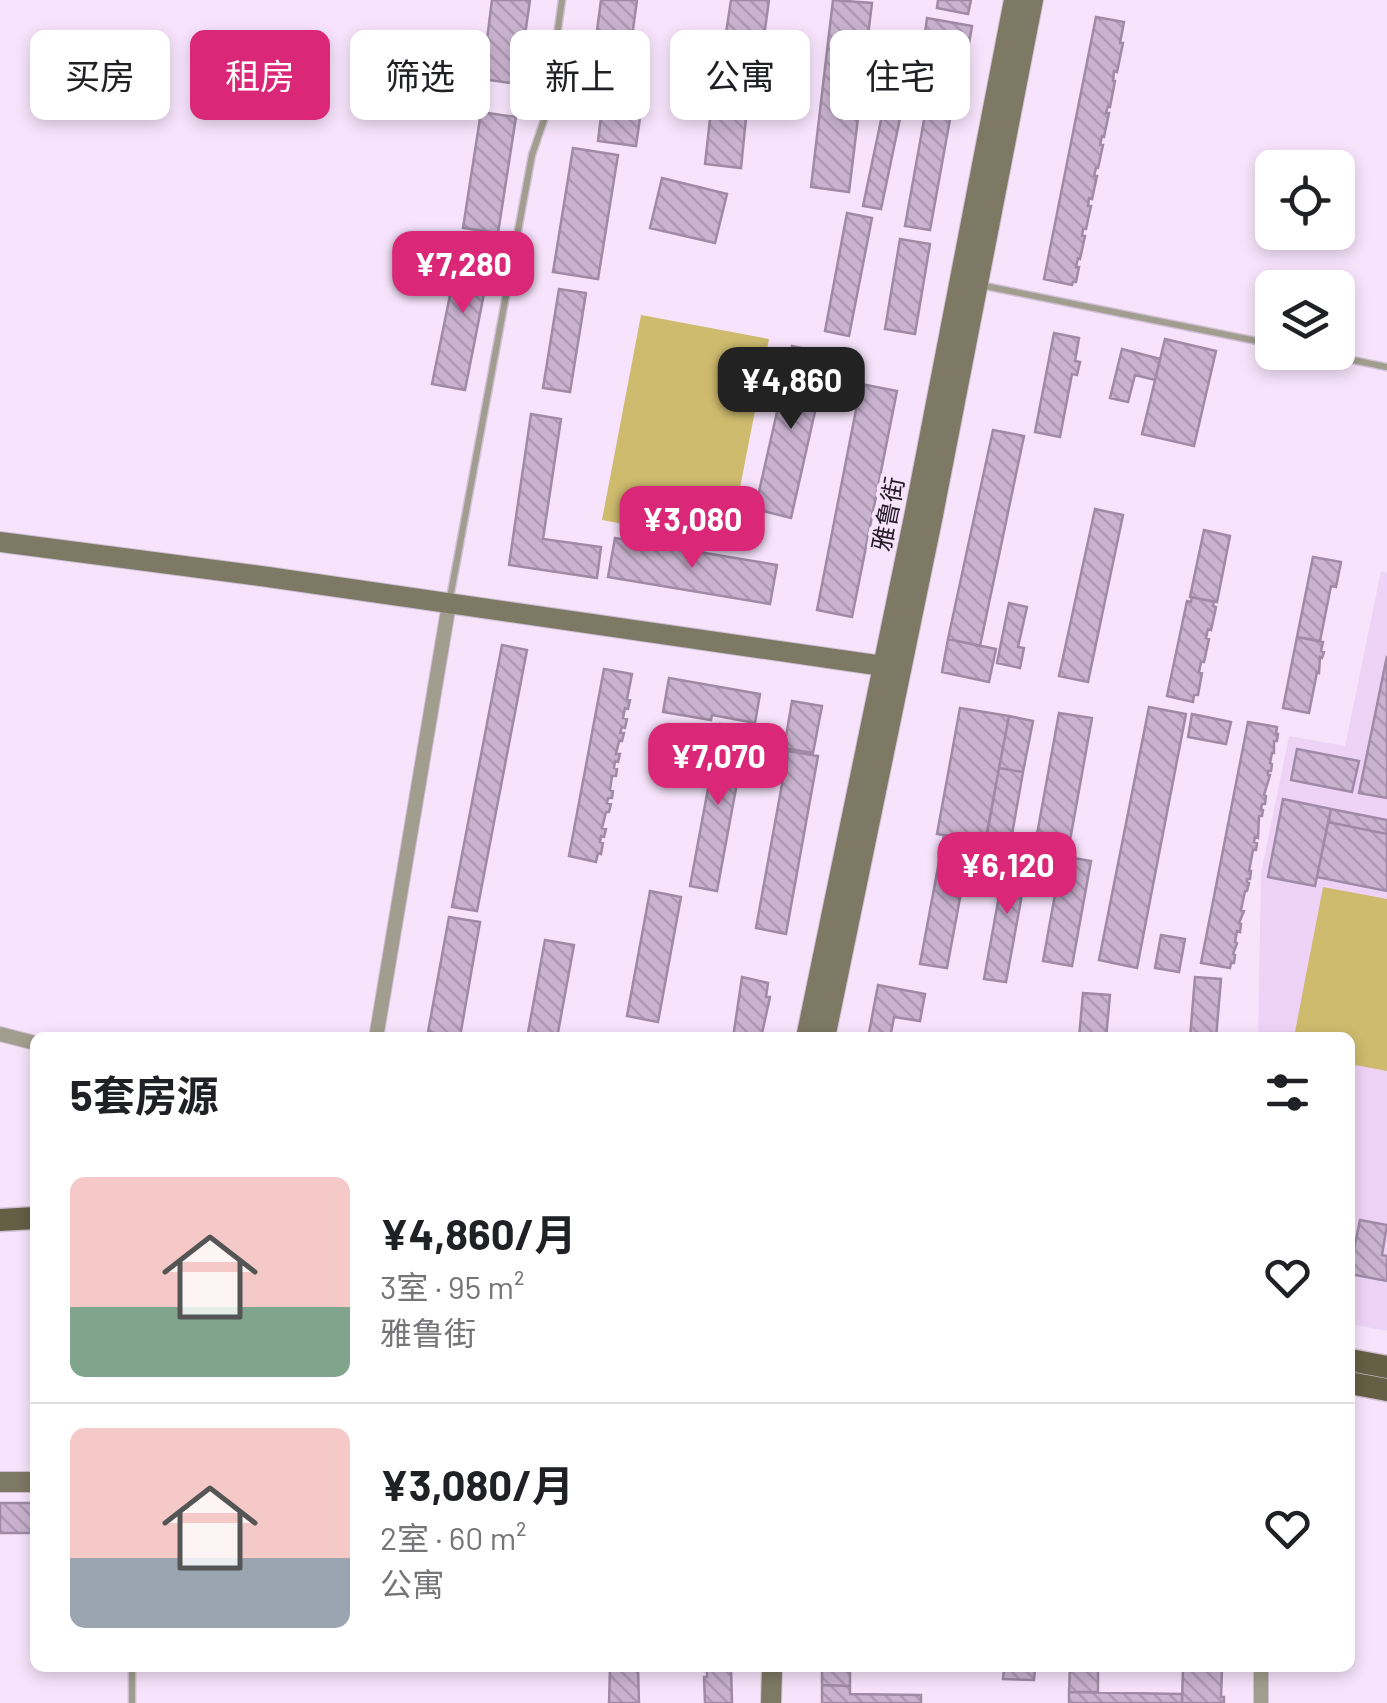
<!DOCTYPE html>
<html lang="zh">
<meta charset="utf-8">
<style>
:root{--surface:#fff;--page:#f6f6f6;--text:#202124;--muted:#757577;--line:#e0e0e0;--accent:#db2777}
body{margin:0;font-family:Barlow,"Noto Sans SC",sans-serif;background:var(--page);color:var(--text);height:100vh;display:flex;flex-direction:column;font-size:38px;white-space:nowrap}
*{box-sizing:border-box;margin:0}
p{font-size:32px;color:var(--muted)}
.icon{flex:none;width:55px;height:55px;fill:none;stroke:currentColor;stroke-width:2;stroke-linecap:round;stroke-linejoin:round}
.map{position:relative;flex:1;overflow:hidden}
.drawer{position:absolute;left:30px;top:1032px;width:1325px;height:640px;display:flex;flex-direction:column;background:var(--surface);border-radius:15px;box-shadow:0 5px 15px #0003}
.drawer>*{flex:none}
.top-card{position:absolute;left:30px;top:30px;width:1328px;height:90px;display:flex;gap:20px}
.buttons{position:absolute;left:1255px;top:150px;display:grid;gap:20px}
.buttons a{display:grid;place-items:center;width:100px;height:100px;border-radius:15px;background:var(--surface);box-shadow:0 5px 15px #0003;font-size:50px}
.price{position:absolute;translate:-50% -85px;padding:0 22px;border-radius:20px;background:var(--accent);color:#fff;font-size:32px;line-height:65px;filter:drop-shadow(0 2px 5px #0008)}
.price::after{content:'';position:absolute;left:50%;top:60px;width:30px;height:22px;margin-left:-15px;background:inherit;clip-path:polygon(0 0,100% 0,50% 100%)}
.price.current{background:#222;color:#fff}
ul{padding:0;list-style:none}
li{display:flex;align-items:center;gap:30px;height:250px;padding:0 40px}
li+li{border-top:2px solid var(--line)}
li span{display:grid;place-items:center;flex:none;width:280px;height:200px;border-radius:15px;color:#555}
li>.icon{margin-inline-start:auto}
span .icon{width:120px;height:120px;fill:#fffc;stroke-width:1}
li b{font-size:42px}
h2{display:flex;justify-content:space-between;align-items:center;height:120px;padding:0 40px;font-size:42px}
.tag{padding:0 35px;border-radius:15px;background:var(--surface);box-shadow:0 5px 15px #0003;font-size:35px;line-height:90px}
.tag.current{background:var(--accent);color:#fff}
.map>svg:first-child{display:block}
.built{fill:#efd3f7}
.park{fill:#cebb6e}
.building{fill:url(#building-back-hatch);stroke:#a08aa6;stroke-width:2.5}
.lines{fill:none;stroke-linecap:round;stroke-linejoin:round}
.lane-casing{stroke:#d1c0d6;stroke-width:9}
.street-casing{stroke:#d1c0d6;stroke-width:16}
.secondary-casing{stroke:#d1c0d6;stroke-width:22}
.primary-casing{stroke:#d1c0d6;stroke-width:25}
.lane{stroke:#a19e8f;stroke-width:6}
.street{stroke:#a19e8f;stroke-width:14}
.secondary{stroke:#7e7964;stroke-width:20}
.primary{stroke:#655f45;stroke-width:22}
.labels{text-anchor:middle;stroke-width:8;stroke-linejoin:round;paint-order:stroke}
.street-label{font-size:25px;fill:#251c27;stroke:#f7e4fc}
</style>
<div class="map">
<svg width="1387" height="1703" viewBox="0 0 1387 1703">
<defs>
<pattern id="building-back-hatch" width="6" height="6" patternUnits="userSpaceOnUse" patternTransform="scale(2.5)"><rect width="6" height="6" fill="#cab3d0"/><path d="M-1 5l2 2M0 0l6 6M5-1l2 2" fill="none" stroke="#ad99b3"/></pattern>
</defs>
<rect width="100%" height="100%" fill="#f7e4fc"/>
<path class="built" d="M 1381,571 L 1387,573 L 1387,1331 L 1350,1324 L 1350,1038 L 1258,1038 L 1261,873 L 1289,736 L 1345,746 Z"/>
<path class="park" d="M 641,315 L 769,339 L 729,544 L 602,520 Z
M 1323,887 L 1387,899 L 1387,1071 L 1350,1064 L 1350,1038 L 1294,1037 Z"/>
<path class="building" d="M 492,0 L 530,0 L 518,84 L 482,79 Z
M 601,0 L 637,0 L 628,66 L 593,61 Z
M 731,0 L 769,0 L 761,59 L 723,53 Z
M 833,0 L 872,3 L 849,192 L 811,187 Z
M 938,0 L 971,0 L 968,14 L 937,8 Z
M 1096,17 L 1124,22 L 1120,43 L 1123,43 L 1117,72 L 1114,71 L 1113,81 L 1115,81 L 1110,107 L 1108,106 L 1106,113 L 1109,113 L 1104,137 L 1102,136 L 1100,145 L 1103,145 L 1098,168 L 1096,168 L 1094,176 L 1097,176 L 1092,199 L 1089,198 L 1088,206 L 1091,206 L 1086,229 L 1083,229 L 1082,236 L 1085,236 L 1080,259 L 1078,258 L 1076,267 L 1079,267 L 1076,282 L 1073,282 L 1072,285 L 1044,279 Z
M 927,18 L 972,26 L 962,84 L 919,77 Z
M 715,74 L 750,78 L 741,168 L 705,164 Z
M 889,82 L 907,85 L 881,209 L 863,206 Z
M 605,84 L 644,90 L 636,146 L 598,141 Z
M 929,92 L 954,97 L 930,230 L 905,226 Z
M 481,112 L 516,117 L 498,233 L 463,228 Z
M 573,148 L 618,155 L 598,279 L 553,272 Z
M 662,178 L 727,194 L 715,243 L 650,228 Z
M 847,213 L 872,218 L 849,336 L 825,331 Z
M 900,239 L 930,244 L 915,334 L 885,329 Z
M 461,241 L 493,248 L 465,390 L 432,384 Z
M 559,289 L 586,293 L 570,392 L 543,388 Z
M 1054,333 L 1079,338 L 1075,361 L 1080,362 L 1077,375 L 1072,374 L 1060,437 L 1035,432 Z
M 1165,339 L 1216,351 L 1194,446 L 1142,434 Z
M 792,346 L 828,354 L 791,518 L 755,509 Z
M 1122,349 L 1160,359 L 1155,380 L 1135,375 L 1128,402 L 1110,398 Z
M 861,384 L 897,391 L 852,617 L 817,610 Z
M 531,414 L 561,419 L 543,539 L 601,547 L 597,578 L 509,565 Z
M 993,430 L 1024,436 L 980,646 L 948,639 Z
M 1095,509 L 1123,515 L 1088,682 L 1059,676 Z
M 1204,530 L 1230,536 L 1217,602 L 1190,597 Z
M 615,538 L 777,565 L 770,604 L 608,577 Z
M 1313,557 L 1341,562 L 1336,587 L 1331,586 L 1320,641 L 1297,637 Z
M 1192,597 L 1214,602 L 1213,606 L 1216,607 L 1211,630 L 1208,629 L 1206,638 L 1209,639 L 1204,662 L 1201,662 L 1199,672 L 1202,673 L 1198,695 L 1194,695 L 1193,702 L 1167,696 L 1187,601 L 1191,602 Z
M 1009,603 L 1027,607 L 1018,647 L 1024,648 L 1020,668 L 997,663 Z
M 1297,637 L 1323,642 L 1321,651 L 1324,652 L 1322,658 L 1320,657 L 1319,673 L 1317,672 L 1309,713 L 1283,708 Z
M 948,639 L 996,649 L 989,682 L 942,672 Z
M 502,645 L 527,650 L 477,911 L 452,907 Z
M 1387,656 L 1387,798 L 1359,793 Z
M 604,669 L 632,674 L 627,699 L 630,700 L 628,709 L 625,708 L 623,718 L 627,719 L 625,728 L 622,727 L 620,733 L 624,733 L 622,741 L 619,741 L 616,754 L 620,754 L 618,762 L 615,761 L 614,768 L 617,769 L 616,776 L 612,776 L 610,790 L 613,791 L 612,798 L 608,798 L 607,803 L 611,804 L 609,812 L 606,812 L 602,828 L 606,829 L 604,837 L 601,836 L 600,842 L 603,843 L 601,854 L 598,853 L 596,862 L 569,856 Z
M 669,678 L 760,694 L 755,723 L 712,715 L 711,720 L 663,712 Z
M 792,701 L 822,706 L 813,753 L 784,748 Z
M 1149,707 L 1186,714 L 1137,968 L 1099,960 Z
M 960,708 L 1009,716 L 985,842 L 937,834 Z
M 1059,713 L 1092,718 L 1067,857 L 1034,851 Z
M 1192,714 L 1231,722 L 1226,744 L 1188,737 Z
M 1009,716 L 1033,721 L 1023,772 L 999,768 Z
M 1248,722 L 1277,727 L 1276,734 L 1278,734 L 1277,741 L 1274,741 L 1274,753 L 1272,753 L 1270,763 L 1272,764 L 1271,771 L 1268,771 L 1268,775 L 1270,775 L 1264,795 L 1266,796 L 1265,804 L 1262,804 L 1261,809 L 1263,810 L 1262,816 L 1259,816 L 1258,838 L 1255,837 L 1254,842 L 1257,843 L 1256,850 L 1253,850 L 1249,871 L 1251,871 L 1250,879 L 1247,879 L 1247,882 L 1249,883 L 1247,891 L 1245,891 L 1241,910 L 1244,911 L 1239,923 L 1241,924 L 1240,932 L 1237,931 L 1235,942 L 1237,943 L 1233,954 L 1235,955 L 1234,963 L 1231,963 L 1230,968 L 1201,963 Z
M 720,724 L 747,729 L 717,891 L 690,886 Z
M 1297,749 L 1359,761 L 1352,792 L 1291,780 Z
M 788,751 L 818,756 L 786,934 L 756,928 Z
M 999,768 L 1023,772 L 1011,840 L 987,835 Z
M 1283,799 L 1331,809 L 1315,886 L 1268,877 Z
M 1331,809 L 1387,820 L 1387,834 L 1328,822 Z
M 1328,822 L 1387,834 L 1387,891 L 1317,877 Z
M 944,835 L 971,839 L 947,968 L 920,964 Z
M 1007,852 L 1029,856 L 1006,982 L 984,979 Z
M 1041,852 L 1062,856 L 1058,874 L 1037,871 Z
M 1062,856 L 1091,861 L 1072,966 L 1043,961 Z
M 650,891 L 681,897 L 658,1022 L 627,1016 Z
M 449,917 L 480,922 L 460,1037 L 428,1032 Z
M 1161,935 L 1185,939 L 1179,972 L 1155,968 Z
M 545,940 L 574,945 L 557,1038 L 527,1038 Z
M 742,977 L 768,983 L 766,997 L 770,997 L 761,1038 L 733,1038 Z
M 1195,977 L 1221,979 L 1216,1038 L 1190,1038 Z
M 878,985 L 925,994 L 920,1021 L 894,1017 L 890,1038 L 868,1038 Z
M 1083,993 L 1110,995 L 1106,1038 L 1079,1038 Z
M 1360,1220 L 1387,1225 L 1382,1255 L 1387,1256 L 1387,1281 L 1350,1274 L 1350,1248 L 1354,1249 Z
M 0,1503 L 35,1503 L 35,1533 L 0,1533 Z
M 610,1668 L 638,1668 L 639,1703 L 609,1703 Z
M 704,1668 L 731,1668 L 732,1703 L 705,1703 L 704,1677 L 707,1677 L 707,1671 L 704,1671 Z
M 822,1668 L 850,1668 L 850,1686 L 822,1685 Z
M 1004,1668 L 1035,1668 L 1034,1680 L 1003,1679 Z
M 1070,1668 L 1098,1668 L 1098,1692 L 1069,1692 Z
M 1183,1668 L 1222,1668 L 1221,1697 L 1224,1697 L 1224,1703 L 1182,1703 Z
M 822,1685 L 850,1686 L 850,1694 L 921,1695 L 921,1703 L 822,1703 Z
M 1069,1692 L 1182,1694 L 1182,1703 L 1069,1703 Z"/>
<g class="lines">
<defs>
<path id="lane" d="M 980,285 L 1272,344
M 1313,352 L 1387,367
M 450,598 L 532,155 L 546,114 L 562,0
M 132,1668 L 132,1703"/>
<path id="street" d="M 0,1034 L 35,1043
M 376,1038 L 449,604
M 1261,1703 L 1261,1668"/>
<path id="secondary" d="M 0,542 L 268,577 L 883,666
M 806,1038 L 914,517 L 1014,0
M 825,1038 L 932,520 L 1033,0
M 0,1482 L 35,1482
M 771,1703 L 772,1668"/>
<path id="primary" d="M 0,1220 L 35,1218
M 1350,1360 L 1387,1367
M 1350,1383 L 1387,1390"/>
</defs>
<use href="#lane" class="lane-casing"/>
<use href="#street" class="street-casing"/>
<use href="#secondary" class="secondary-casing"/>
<use href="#primary" class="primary-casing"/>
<use href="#lane" class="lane"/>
<use href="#street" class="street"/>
<use href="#secondary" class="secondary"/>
<use href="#primary" class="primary"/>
</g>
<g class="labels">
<g class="street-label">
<text transform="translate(888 514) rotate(-79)" y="9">雅鲁街</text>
</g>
</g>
</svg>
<div class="buttons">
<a><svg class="icon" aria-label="locate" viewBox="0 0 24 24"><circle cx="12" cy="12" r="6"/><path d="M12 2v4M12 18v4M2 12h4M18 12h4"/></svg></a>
<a><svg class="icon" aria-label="layers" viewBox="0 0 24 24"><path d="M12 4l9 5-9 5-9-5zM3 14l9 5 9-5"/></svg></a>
</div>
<b class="price" style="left:463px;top:316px">¥7,280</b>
<b class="price current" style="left:791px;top:432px">¥4,860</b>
<b class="price" style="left:692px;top:571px">¥3,080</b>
<b class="price" style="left:718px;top:808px">¥7,070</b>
<b class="price" style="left:1007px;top:917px">¥6,120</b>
<div class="top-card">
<a class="tag">买房</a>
<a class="tag current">租房</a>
<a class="tag">筛选</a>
<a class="tag">新上</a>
<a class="tag">公寓</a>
<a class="tag">住宅</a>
</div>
<section class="drawer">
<h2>5套房源<svg class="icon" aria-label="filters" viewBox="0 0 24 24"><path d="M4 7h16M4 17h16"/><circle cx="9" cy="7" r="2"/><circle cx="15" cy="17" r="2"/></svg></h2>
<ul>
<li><span style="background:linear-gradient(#f6c9c9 65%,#7fa58c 0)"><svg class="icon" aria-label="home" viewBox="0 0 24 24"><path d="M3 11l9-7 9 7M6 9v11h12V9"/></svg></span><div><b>¥4,860/月</b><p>3室 · 95 m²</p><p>雅鲁街</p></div><svg class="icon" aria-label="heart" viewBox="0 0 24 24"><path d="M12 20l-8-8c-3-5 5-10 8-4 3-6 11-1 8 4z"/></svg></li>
<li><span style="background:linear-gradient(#f6c9c9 65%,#9aa5b1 0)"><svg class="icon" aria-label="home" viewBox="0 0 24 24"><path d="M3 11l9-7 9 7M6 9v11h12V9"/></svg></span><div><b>¥3,080/月</b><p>2室 · 60 m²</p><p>公寓</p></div><svg class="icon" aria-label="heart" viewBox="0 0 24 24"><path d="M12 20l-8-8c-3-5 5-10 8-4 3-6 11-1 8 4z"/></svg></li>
</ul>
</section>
</div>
